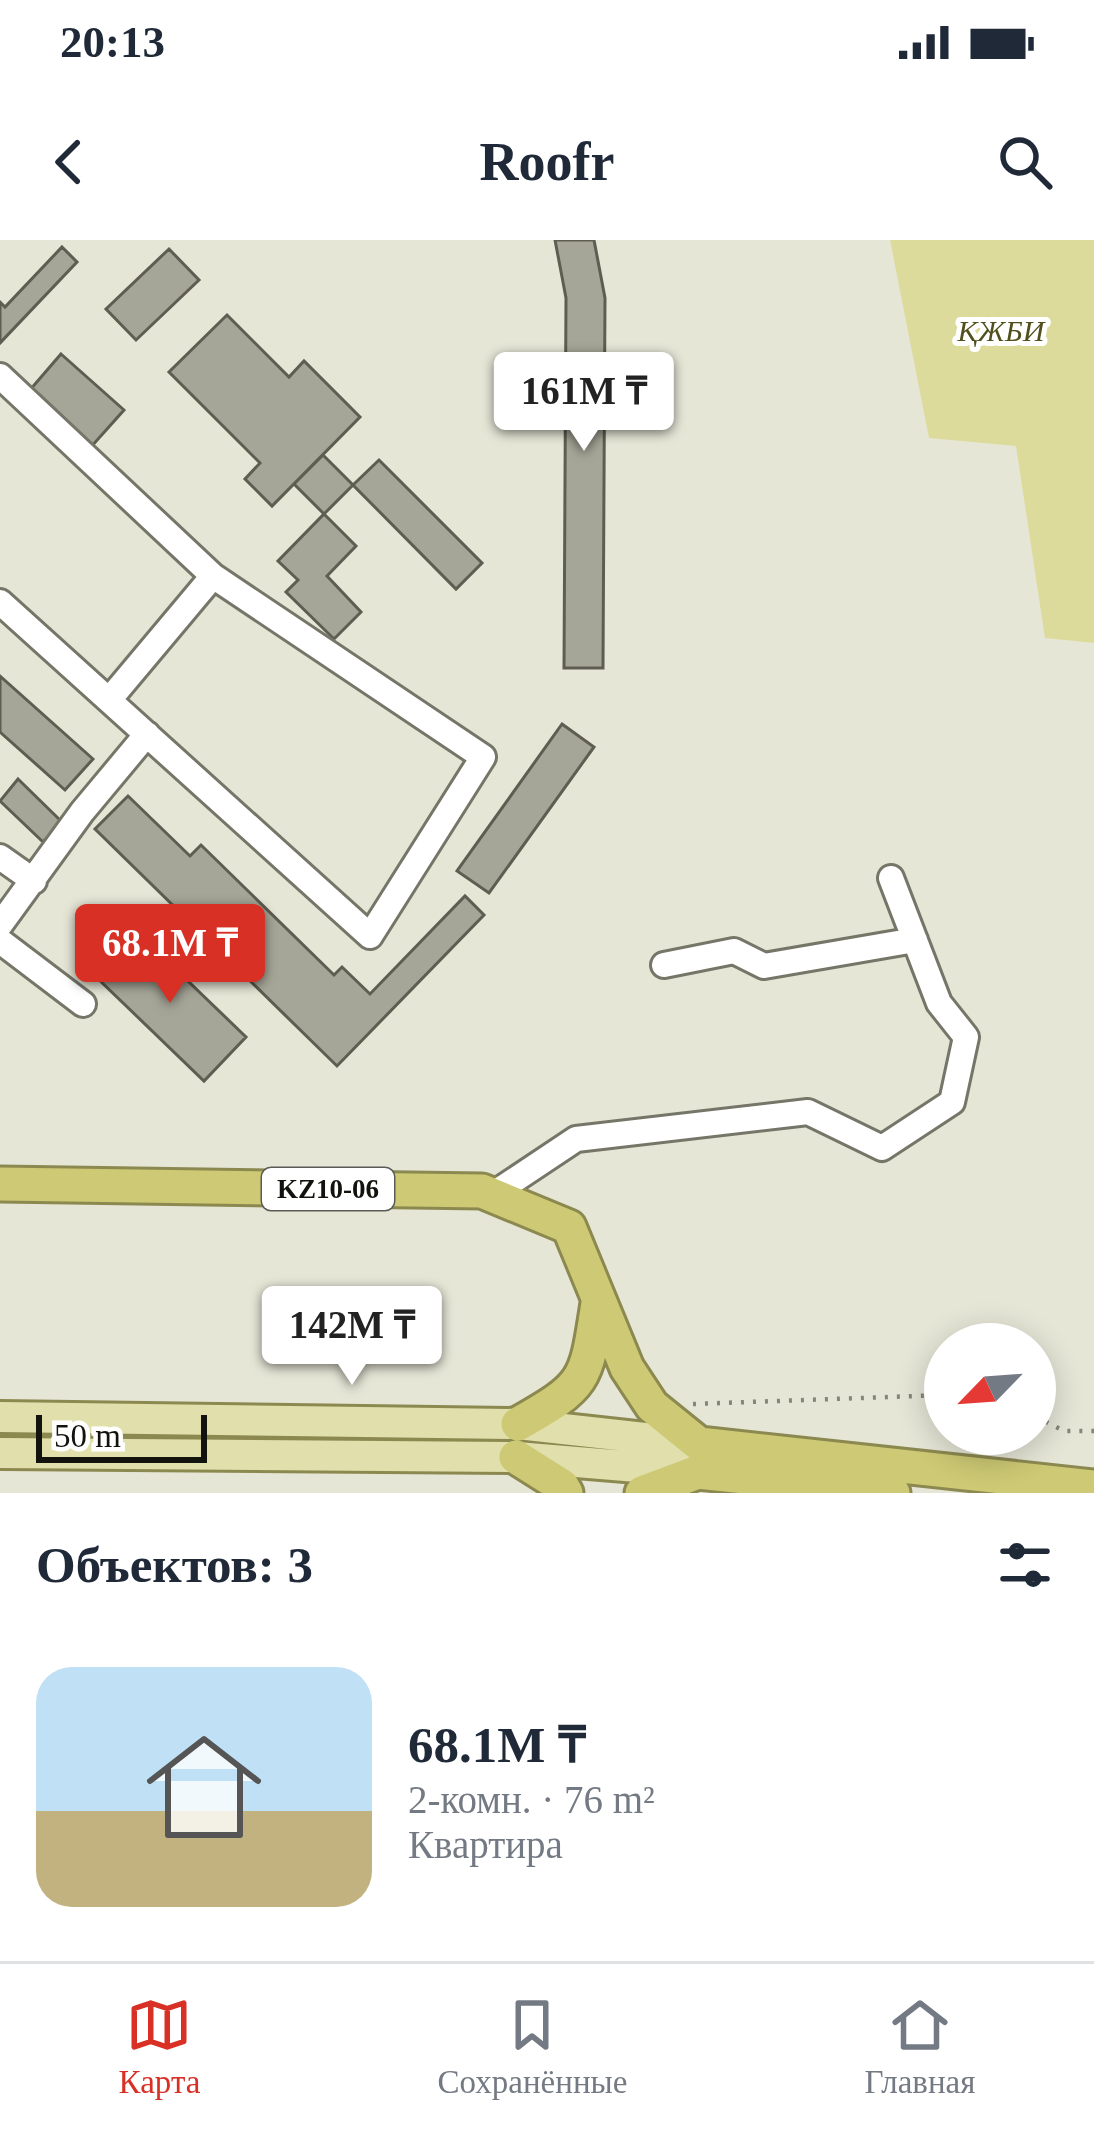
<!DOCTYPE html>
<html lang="ru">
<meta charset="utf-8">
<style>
:root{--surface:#fff;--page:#f6f6f7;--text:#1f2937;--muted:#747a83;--line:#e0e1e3;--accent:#d93025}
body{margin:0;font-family:Georgia,serif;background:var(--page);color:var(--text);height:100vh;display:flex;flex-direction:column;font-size:45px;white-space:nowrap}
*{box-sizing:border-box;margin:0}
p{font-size:39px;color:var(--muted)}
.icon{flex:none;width:66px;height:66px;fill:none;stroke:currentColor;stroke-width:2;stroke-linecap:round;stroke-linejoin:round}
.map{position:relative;height:1253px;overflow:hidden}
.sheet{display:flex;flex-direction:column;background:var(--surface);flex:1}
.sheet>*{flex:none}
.needle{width:78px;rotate:245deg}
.controls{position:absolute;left:924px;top:1083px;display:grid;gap:24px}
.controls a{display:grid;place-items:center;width:132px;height:132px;border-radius:50%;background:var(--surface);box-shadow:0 6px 30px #0003;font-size:60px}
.scale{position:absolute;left:36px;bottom:30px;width:171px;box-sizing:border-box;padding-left:12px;border:6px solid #13130e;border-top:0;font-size:33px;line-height:42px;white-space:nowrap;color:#13130e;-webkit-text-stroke:9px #fff;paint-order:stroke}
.price{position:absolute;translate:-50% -102px;padding:0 27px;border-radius:12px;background:#fff;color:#222;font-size:39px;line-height:78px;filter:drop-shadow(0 3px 6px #0008)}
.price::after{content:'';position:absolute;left:50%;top:72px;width:36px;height:27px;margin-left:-18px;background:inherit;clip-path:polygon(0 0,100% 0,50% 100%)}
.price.selected{background:var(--accent);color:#fff}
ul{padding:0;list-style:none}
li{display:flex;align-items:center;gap:36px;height:300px;padding:0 36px}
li+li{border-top:3px solid var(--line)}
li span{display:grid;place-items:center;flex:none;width:336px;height:240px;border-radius:36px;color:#555}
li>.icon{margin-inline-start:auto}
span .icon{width:144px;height:144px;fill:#fffc;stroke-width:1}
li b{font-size:51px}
h2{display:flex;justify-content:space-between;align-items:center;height:144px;padding:0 36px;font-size:51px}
.status{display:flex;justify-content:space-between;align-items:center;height:84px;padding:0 60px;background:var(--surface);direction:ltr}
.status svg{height:33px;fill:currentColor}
header{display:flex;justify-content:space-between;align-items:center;height:156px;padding:0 36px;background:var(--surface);font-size:54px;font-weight:800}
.tab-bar{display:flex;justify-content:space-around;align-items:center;height:168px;border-top:3px solid var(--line);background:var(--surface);font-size:33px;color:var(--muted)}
.tab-bar a{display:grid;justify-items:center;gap:6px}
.tab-bar .selected{color:var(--accent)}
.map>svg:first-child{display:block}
.green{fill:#dddb9c}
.building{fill:#a6a698;stroke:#5e5d51;stroke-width:3}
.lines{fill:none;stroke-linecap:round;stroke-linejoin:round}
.minor-casing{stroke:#757568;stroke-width:30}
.major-casing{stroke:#8c8950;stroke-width:36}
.highway-casing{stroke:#8c8950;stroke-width:39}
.path{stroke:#85857b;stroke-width:4.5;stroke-dasharray:3 9;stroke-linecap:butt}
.minor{stroke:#fff;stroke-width:24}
.major{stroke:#e1dfac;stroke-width:30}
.highway{stroke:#cdc974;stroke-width:33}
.labels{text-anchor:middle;stroke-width:10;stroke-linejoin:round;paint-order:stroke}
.shield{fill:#fff;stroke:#5a5a56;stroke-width:3}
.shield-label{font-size:27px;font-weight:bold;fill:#13130e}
.park-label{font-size:30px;font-style:italic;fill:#514f1b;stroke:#fff}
</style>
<div class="status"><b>20:13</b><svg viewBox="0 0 49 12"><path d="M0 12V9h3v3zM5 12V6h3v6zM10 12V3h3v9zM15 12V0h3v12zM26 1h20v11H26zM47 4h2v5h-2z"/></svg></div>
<header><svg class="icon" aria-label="back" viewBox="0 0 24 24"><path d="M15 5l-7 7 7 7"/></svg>Roofr<svg class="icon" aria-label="search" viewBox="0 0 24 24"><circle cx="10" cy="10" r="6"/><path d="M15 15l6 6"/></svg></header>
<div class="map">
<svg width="1094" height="1253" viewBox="0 0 1094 1253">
<rect width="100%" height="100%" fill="#e6e6d7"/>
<path class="green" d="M 890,0 L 1094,0 L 1094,403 L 1045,398 L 1016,206 L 929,198 Z"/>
<path class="building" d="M 555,0 L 594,0 L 605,58 L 603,428 L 564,428 L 566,58 Z
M 62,7 L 77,22 L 0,103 L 0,62 L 5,67 Z
M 169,9 L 199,40 L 136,100 L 106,69 Z
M 227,75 L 289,137 L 304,121 L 360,177 L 272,266 L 245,239 L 260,223 L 169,132 Z
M 61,114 L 124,170 L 91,207 L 29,151 Z
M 323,215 L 353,245 L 324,274 L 294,244 Z
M 379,220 L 482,323 L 456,349 L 353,245 Z
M 324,274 L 356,306 L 327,336 L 361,372 L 334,399 L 286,352 L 298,340 L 278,321 Z
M 0,436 L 93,519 L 65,550 L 0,492 Z
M 562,484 L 594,507 L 489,653 L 457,631 Z
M 18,539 L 62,582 L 43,602 L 0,561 Z
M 128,556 L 190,616 L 201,605 L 334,735 L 342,727 L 370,754 L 465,656 L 484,675 L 337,826 L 95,589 Z
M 135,690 L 246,797 L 204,841 L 93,734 Z"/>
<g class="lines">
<defs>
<path id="minor" d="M 0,136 L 213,336 L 483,517 L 370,696 L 0,362
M 109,460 L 213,336
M 0,617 L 34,641
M 0,685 L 82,572 L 147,494
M 0,701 L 83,764
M 664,725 L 734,711 L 764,726 L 915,700
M 492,955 L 576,899 L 808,872 L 882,908 L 952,862 L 966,797 L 939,763 L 891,638"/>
<path id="major" d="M 0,1177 L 518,1184 L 699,1204
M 0,1213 L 516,1217 L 698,1232"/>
<path id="highway" d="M 0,944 L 482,951 L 569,987 L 627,1128 L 652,1166 L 699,1204 L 1094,1247
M 518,1184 C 587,1145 586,1141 598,1063
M 516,1217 L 562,1246 L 566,1253
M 642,1253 L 698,1232 L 893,1253"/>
</defs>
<use href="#minor" class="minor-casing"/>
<use href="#major" class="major-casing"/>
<use href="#highway" class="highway-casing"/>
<path class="path" d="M 693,1164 L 945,1155
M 1035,1176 L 1064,1191 L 1094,1191"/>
<use href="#minor" class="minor"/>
<use href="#major" class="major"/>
<use href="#highway" class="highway"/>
</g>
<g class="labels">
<rect class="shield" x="262" y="928" width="132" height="42" rx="9"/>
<g class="shield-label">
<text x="328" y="958">KZ10-06</text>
</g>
<g class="park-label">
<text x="1001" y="101">ҚЖБИ</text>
</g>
</g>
</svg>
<div class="controls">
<a><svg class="needle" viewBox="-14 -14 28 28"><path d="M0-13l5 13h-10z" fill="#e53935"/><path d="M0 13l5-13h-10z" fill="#747a83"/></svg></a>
</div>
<div class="scale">50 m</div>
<b class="price" style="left:584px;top:214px">161M ₸</b>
<b class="price selected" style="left:170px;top:766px">68.1M ₸</b>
<b class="price" style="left:352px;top:1148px">142M ₸</b>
</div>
<section class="sheet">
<h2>Объектов: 3<svg class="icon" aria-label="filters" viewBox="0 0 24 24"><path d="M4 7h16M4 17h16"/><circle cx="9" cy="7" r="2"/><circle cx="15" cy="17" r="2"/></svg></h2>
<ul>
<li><span style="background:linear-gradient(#bfe0f5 60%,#c2b280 0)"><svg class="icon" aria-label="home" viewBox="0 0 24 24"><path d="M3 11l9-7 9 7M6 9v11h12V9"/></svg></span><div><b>68.1M ₸</b><p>2-комн. · 76 m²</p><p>Квартира</p></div></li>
</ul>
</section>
<nav class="tab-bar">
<a class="selected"><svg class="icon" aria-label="map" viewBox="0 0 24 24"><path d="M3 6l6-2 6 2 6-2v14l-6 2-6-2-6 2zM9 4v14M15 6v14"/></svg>Карта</a>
<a><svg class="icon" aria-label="saved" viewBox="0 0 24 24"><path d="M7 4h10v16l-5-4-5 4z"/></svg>Сохранённые</a>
<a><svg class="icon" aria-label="home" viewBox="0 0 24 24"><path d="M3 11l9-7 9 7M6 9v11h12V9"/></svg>Главная</a>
</nav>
